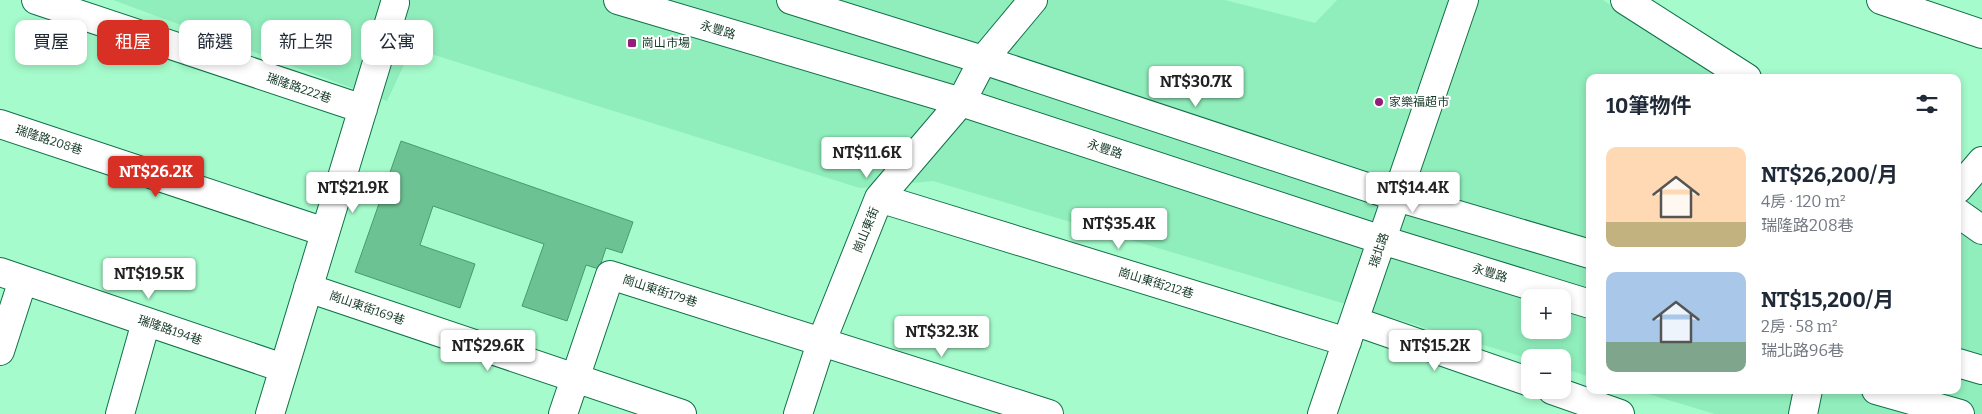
<!DOCTYPE html>
<html lang="zh-TW">
<meta charset="utf-8">
<style>
:root{--surface:#fff;--page:#f6f6f7;--text:#1f2937;--muted:#747a83;--accent:#d93025}
body{margin:0;font-family:Bitter,"Noto Sans TC",serif;background:var(--page);color:var(--text);height:100vh;display:flex;flex-direction:column;font-size:19px;white-space:nowrap}
*{box-sizing:border-box;margin:0}
p{font-size:16px;color:var(--muted)}
.icon{flex:none;width:28px;height:28px;fill:none;stroke:currentColor;stroke-width:2;stroke-linecap:round;stroke-linejoin:round}
.map{position:relative;flex:1;overflow:hidden}
.panel{position:absolute;left:1586px;top:74px;width:375px;height:320px;display:flex;flex-direction:column;background:var(--surface);border-radius:10px;box-shadow:0 2px 8px #0003}
.panel>*{flex:none}
.hud{position:absolute;left:15px;top:20px;width:475px;height:45px;display:flex;gap:10px}
.controls{position:absolute;left:1521px;top:289px;display:grid;gap:10px}
.controls a{display:grid;place-items:center;width:50px;height:50px;border-radius:10px;background:var(--surface);box-shadow:0 2px 8px #0003;font-size:25px}
.price{position:absolute;translate:-50% -42px;padding:0 11px;border-radius:5px;background:#fff;color:#222;font-size:16px;line-height:32px;filter:drop-shadow(0 1px 2px #0008)}
.price::after{content:'';position:absolute;left:50%;top:30px;width:15px;height:11px;margin-left:-8px;background:inherit;clip-path:polygon(0 0,100% 0,50% 100%)}
.price.current{background:var(--accent);color:#fff}
ul{padding:0;list-style:none}
li{display:flex;align-items:center;gap:15px;height:125px;padding:0 20px}
li span{display:grid;place-items:center;flex:none;width:140px;height:100px;border-radius:10px;color:#555}
li>.icon{margin-inline-start:auto}
span .icon{width:60px;height:60px;fill:#fffc;stroke-width:1}
li b{font-size:21px}
h2{display:flex;justify-content:space-between;align-items:center;height:60px;padding:0 20px;font-size:21px}
.tag{padding:0 18px;border-radius:10px;background:var(--surface);box-shadow:0 2px 8px #0003;font-size:18px;line-height:45px}
.tag.current{background:var(--accent);color:#fff}
.map>svg:first-child{display:block}
.built{fill:#90eebc;fill-rule:evenodd}
.building{fill:#6dc294;stroke:#469c71}
.lines{fill:none;stroke-linecap:round;stroke-linejoin:round}
.minor-casing{stroke:#0f7148;stroke-width:30}
.minor{stroke:#fff;stroke-width:28}
.poi-dot{fill:#941d7a;stroke:#fff;stroke-width:2}
.labels{text-anchor:middle;stroke-width:4;stroke-linejoin:round;paint-order:stroke}
.street-label{font-size:12px;fill:#133725;stroke:#fff}
.poi-label{font-size:12px;fill:#133725;stroke:#fff;text-anchor:start}
</style>
<div class="map">
<svg width="1982" height="414" viewBox="0 0 1982 414">
<rect width="100%" height="100%" fill="#a5fbcb"/>
<path class="built" d="M 113,0 L 1225,0 L 1315,23 L 1337,0 L 1603,0 L 1720,77 L 1590,78 L 1590,377 L 1563,368 L 1562,358 L 1530,359 L 933,181 L 860,188 L 412,48 L 387,101 ZM 1530,298 L 1562,298 L 1562,330 L 1530,330 Z
M 1982,178 L 1982,414 L 1715,414 L 1635,390 L 1958,390 L 1958,215 Z"/>
<path class="building" d="M 401,141 L 633,222 L 622,253 L 606,248 L 599,269 L 586,265 L 567,321 L 522,306 L 544,244 L 433,206 L 420,245 L 475,264 L 460,308 L 355,272 Z"/>
<g class="lines">
<defs>
<path id="minor" d="M 36,0 L 363,109
M 618,0 L 961,102 L 1382,240 L 1590,304
M 791,0 L 983,60 L 1397,197 L 1590,254
M 1625,0 L 1747,78
M 1881,0 L 1982,34
M 0,124 L 325,232
M 1958,189 L 1982,161
M 879,198 L 1347,342
M 1958,213 L 1982,230
M 0,272 L 283,368
M 308,288 L 682,414
M 1354,321 L 1530,382
M 0,351 L 23,280
M 1958,363 L 1982,370
M 1552,390 L 1620,414
M 1876,390 L 1960,414
M 120,414 L 146,322
M 270,414 L 395,3
M 563,414 L 610,275 L 1049,414
M 798,414 L 821,343 L 879,198 L 961,102 L 983,60 L 1033,0
M 1322,414 L 1464,0
M 1803,414 L 1808,390"/>
</defs>
<use href="#minor" class="minor-casing"/>
<use href="#minor" class="minor"/>
</g>
<g class="poi-dot">
<rect x="627" y="38" width="10" height="10" rx="2.5"/>
<circle cx="1379" cy="102" r="5"/>
</g>
<g class="labels">
<g class="street-label">
<text transform="translate(718 30) rotate(17)" y="4">永豐路</text>
<text transform="translate(299 88) rotate(19)" y="4">瑞隆路222巷</text>
<text transform="translate(49 140) rotate(18)" y="4">瑞隆路208巷</text>
<text transform="translate(1105 149) rotate(18)" y="4">永豐路</text>
<text transform="translate(866 230) rotate(-68)" y="4">崗山東街</text>
<text transform="translate(1379 250) rotate(-71)" y="4">瑞北路</text>
<text transform="translate(1490 273) rotate(17)" y="4">永豐路</text>
<text transform="translate(1156 283) rotate(17)" y="4">崗山東街212巷</text>
<text transform="translate(660 291) rotate(18)" y="4">崗山東街179巷</text>
<text transform="translate(367 308) rotate(19)" y="4">崗山東街169巷</text>
<text transform="translate(170 330) rotate(19)" y="4">瑞隆路194巷</text>
</g>
<g class="poi-label">
<text x="642" y="47">崗山市場</text>
<text x="1389" y="106">家樂福超市</text>
</g>
</g>
</svg>
<div class="controls">
<a>+</a>
<a>−</a>
</div>
<b class="price" style="left:1196px;top:108px">NT$30.7K</b>
<b class="price" style="left:867px;top:179px">NT$11.6K</b>
<b class="price current" style="left:156px;top:198px">NT$26.2K</b>
<b class="price" style="left:353px;top:214px">NT$21.9K</b>
<b class="price" style="left:1413px;top:214px">NT$14.4K</b>
<b class="price" style="left:1119px;top:250px">NT$35.4K</b>
<b class="price" style="left:149px;top:300px">NT$19.5K</b>
<b class="price" style="left:942px;top:358px">NT$32.3K</b>
<b class="price" style="left:488px;top:372px">NT$29.6K</b>
<b class="price" style="left:1435px;top:372px">NT$15.2K</b>
<div class="hud">
<a class="tag">買屋</a>
<a class="tag current">租屋</a>
<a class="tag">篩選</a>
<a class="tag">新上架</a>
<a class="tag">公寓</a>
</div>
<section class="panel">
<h2>10筆物件<svg class="icon" aria-label="filters" viewBox="0 0 24 24"><path d="M4 7h16M4 17h16"/><circle cx="9" cy="7" r="2"/><circle cx="15" cy="17" r="2"/></svg></h2>
<ul>
<li><span style="background:linear-gradient(#ffd9b3 75%,#c2b280 0)"><svg class="icon" aria-label="home" viewBox="0 0 24 24"><path d="M3 11l9-7 9 7M6 9v11h12V9"/></svg></span><div><b>NT$26,200/月</b><p>4房 · 120 m²</p><p>瑞隆路208巷</p></div></li>
<li><span style="background:linear-gradient(#a9c7e8 70%,#7fa58c 0)"><svg class="icon" aria-label="home" viewBox="0 0 24 24"><path d="M3 11l9-7 9 7M6 9v11h12V9"/></svg></span><div><b>NT$15,200/月</b><p>2房 · 58 m²</p><p>瑞北路96巷</p></div></li>
</ul>
</section>
</div>
